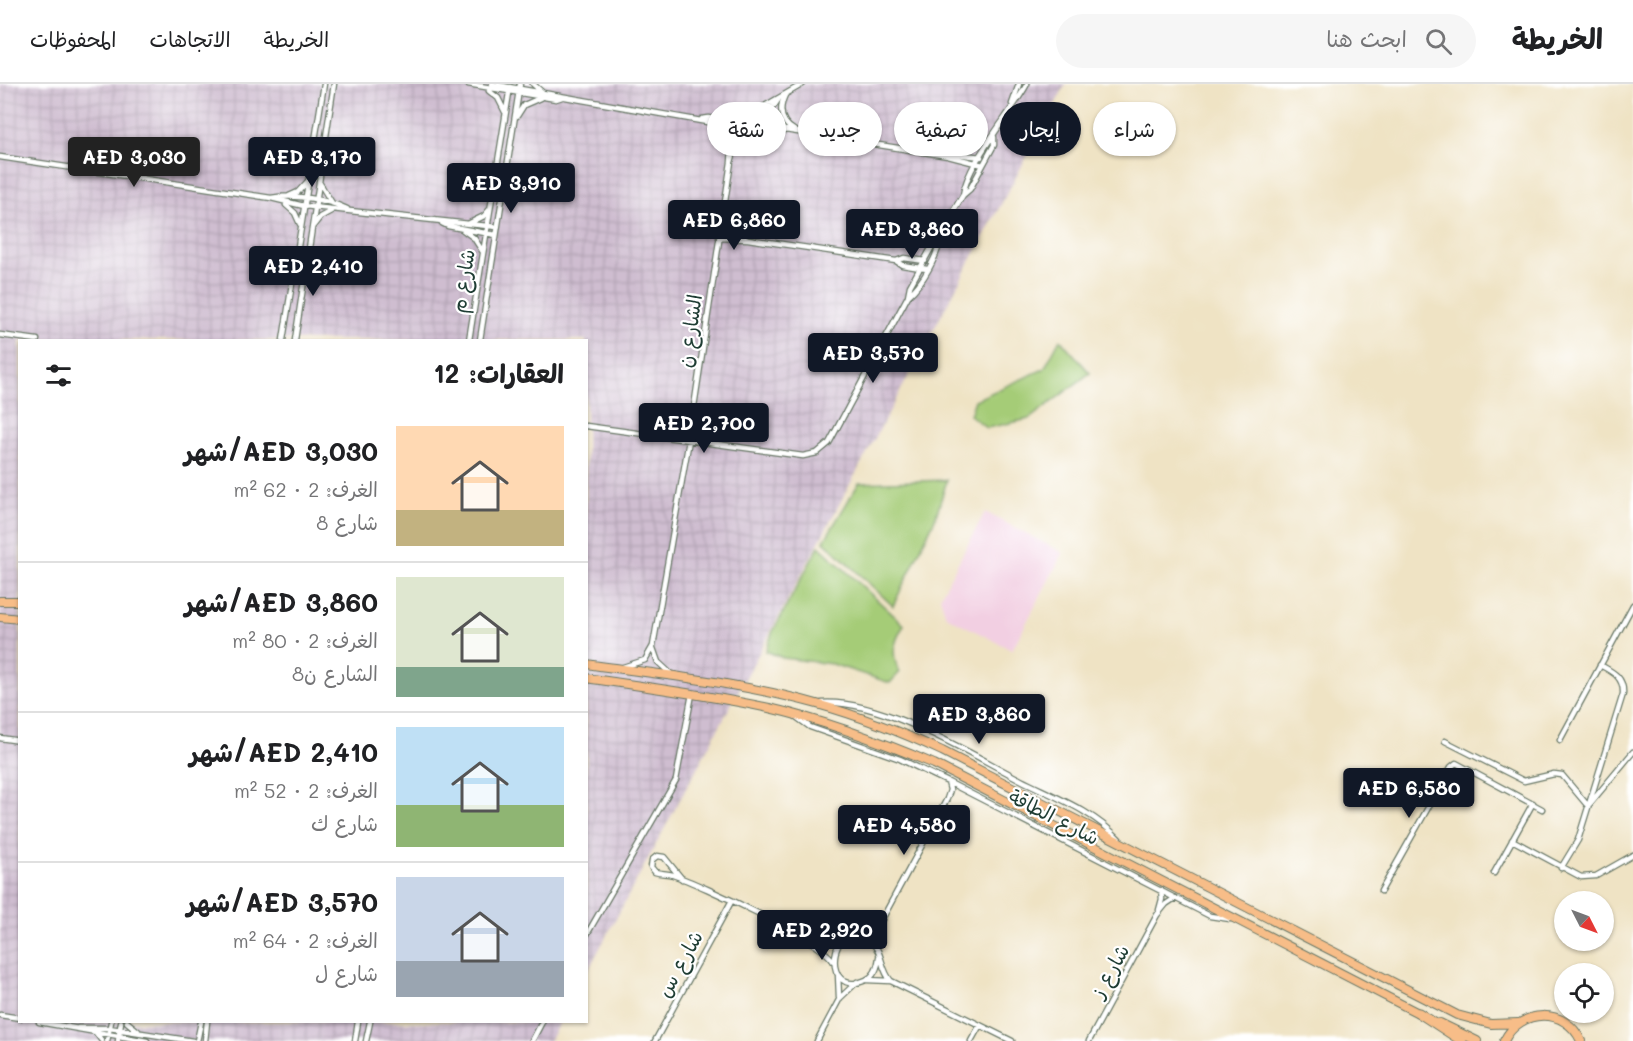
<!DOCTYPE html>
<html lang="ar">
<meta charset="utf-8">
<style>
:root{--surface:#fff;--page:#f6f6f6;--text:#202124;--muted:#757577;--line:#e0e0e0;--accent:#111827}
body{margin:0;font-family:Mali,"Playpen Sans Arabic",sans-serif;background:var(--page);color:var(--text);direction:rtl;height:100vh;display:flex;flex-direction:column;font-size:22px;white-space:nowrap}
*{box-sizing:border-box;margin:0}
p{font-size:20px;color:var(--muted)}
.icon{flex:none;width:33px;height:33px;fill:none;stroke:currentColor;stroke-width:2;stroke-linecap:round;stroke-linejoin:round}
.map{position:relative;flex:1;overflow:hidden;direction:ltr}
.drawer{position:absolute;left:18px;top:255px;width:570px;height:684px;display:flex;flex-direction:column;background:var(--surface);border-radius:0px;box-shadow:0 2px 4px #0004;direction:rtl}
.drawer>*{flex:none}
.banner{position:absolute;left:606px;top:18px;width:570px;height:54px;direction:rtl;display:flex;gap:12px}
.needle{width:39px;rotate:132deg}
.buttons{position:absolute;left:1554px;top:807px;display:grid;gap:12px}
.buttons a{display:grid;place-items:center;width:60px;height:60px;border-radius:50%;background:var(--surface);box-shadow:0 2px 4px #0004;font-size:30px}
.price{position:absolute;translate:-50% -51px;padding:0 14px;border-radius:6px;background:var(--accent);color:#fff;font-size:20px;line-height:39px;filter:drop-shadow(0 2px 3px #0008)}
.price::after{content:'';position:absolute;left:50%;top:36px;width:18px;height:14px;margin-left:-9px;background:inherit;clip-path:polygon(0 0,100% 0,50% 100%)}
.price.current{background:#222;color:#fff}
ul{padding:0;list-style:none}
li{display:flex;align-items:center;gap:18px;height:150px;padding:0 24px}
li+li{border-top:2px solid var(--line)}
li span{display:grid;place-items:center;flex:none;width:168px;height:120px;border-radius:0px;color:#555}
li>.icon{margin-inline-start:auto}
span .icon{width:72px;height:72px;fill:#fffc;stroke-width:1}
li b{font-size:26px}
h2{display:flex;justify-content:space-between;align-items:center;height:72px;padding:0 24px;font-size:26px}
.chip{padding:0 21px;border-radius:27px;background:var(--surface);box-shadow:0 2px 4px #0004;font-size:21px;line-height:54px}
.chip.current{background:var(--accent);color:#fff}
header{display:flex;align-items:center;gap:36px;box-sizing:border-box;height:84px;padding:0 30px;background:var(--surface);border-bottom:2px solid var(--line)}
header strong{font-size:28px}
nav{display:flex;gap:33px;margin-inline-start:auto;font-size:21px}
.search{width:420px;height:54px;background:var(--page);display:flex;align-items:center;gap:15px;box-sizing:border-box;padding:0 21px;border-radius:33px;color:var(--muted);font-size:22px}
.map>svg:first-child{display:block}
.built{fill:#f2cfe2}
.industrial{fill:url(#industrial-grid)}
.grass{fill:#a5cc77;stroke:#628456;stroke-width:1.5}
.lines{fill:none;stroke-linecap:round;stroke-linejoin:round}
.street-casing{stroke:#687766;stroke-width:7}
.primary-casing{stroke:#687766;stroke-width:10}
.highway-casing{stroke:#687766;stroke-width:11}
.street{stroke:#fff;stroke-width:4.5}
.primary{stroke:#f7bd88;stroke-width:8}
.highway{stroke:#f7bd88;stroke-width:9}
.labels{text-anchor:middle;stroke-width:4.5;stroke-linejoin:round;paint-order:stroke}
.street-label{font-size:20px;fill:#1f3d34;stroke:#fff}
</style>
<header>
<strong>الخريطة</strong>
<div class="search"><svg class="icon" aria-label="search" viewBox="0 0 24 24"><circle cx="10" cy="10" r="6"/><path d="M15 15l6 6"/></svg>ابحث هنا</div>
<nav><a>الخريطة</a><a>الاتجاهات</a><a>المحفوظات</a></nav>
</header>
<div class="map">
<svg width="1633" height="957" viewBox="0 0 1633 957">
<defs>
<pattern id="industrial-grid" width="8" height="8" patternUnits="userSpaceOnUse" patternTransform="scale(1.5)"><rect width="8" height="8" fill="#cfbdd0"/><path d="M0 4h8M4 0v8" fill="none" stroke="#b1a3b3"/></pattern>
</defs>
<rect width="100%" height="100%" fill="#fff"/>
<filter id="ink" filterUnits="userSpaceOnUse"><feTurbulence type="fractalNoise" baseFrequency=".0167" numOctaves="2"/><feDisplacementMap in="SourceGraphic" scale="12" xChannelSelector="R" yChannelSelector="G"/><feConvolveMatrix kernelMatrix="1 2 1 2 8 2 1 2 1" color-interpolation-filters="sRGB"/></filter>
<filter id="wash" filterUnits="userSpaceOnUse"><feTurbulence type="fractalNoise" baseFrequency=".008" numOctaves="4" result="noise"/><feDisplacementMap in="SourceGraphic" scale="24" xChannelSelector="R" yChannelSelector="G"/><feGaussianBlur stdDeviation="1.35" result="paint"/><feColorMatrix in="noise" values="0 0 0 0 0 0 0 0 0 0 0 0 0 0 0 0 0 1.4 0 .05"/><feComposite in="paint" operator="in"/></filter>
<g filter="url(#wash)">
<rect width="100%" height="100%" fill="#efe3c4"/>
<path class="built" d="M 985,428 L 1063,469 L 1012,566 L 946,532 L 940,513 Z"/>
<path class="industrial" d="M 0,0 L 1066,0 L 587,888 L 586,256 L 20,256 L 20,938 L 560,938 L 549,957 L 0,957 Z"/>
<path class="grass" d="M 1060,255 L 1090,289 L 1029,335 L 987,344 L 970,331 L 975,316 L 1044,285 Z
M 947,396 L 935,435 L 893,522 L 824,457 L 859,399 Z
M 819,462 L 904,541 C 894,557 890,571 900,588 L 890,599 L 832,580 L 783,574 L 766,567 L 772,549 Z"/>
</g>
<g filter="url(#ink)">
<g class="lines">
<defs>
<path id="street" d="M 468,0 L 556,15 L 562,13
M 492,0 L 741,44 L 784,47
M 533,0 L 542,8
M 489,7 L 498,14 L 505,28
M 785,11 C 778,26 781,39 795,47
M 1012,20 L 1019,0
M 517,32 L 524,21 L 540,14
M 702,35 L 709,34 L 948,72 L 983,81
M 948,72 L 957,70 L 981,73
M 0,73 L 271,114 C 295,110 326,115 347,125
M 731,78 L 733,49 L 737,38 L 803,0
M 319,98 L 332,119
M 963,111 C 967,79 1011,30 1027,0
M 289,112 L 298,108 L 308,97
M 271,114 L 304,122 L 497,143
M 286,121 L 295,129 L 300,140
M 442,139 L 448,142 L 496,151
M 470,139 L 484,132 L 490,125
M 313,142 L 320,133 L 331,127
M 463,146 L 474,154 L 483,168
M 720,147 L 748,155 L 896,177 L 902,181 L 927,185
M 719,154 L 748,155
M 896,177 L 904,174 L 925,177
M 908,212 C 923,199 938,172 941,152
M 0,251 L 37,256
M 283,256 L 324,0
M 295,256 L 334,0
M 469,256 L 510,3
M 480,256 L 520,0
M 586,342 L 803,372 L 817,369 L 829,359 L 908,212 L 910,202 L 934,159 L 963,111 L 970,105 L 994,61 L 994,53
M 653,564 L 658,578 L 671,590
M 623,583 L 645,576 L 653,562 L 689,356 L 731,78 L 742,42 L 774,22 L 778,16
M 822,619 C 881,615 969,669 1021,696 C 1055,713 1093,727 1119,755
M 796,633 L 810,643 L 900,675 L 948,698 L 1210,832 L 1230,835
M 0,654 L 20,657
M 1560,656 L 1633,521
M 1445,657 L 1524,697 L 1554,690 L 1562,691 L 1588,722 L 1633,668
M 1512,756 L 1581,793 L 1596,792 L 1633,771
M 1561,784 L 1578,756 L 1623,610 C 1624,593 1613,588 1600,581
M 1494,789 L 1533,719
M 682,795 L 664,773 L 657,772 L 652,776 L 651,783 L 655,788 C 661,790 667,789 673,791 C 700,800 821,856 833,877
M 1381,807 L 1451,683 L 1456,679 L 1542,725
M 1159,826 L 1162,815 L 1161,806
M 586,852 L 676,696 L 692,610
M 862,852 L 878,841
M 818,860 L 841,857
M 875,862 L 880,839 L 947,715 L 950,706 L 948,698
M 879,873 C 878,883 875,892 866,896 C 818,917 830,826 870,857 C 883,866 880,885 891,897
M 838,890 L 839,913
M 867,896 L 891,897 L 1012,957
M 0,931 L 20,934
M 39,938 L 147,957
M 127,938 L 138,947
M 78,944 L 109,944 L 193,957
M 96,949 L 102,957
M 107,957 L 111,938
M 118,957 L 121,938
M 197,957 L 201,938
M 205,957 L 207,938
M 355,957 L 358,938
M 366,957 L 370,938
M 532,957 L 542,938
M 655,957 L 731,818
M 817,957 L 840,914 L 857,898
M 971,957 L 980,941
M 1089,957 L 1157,831 L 1166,820 L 1175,814"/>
<path id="primary" d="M 0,517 L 20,517
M 0,533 L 20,535
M 586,580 C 663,591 743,599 817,620 C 860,632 901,648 942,667 L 1457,931 L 1491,940 L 1518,939
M 586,594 C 647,603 709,611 769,624 C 826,637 880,657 934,680 L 1424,932
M 1440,939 L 1477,957
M 1504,957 C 1520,924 1566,923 1581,957"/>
<path id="highway" d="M 1419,929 L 1462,957"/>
</defs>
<use href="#street" class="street-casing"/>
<use href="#primary" class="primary-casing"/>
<use href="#highway" class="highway-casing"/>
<use href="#street" class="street"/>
<use href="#primary" class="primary"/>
<use href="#highway" class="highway"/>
</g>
</g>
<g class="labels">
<g class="street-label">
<text transform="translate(463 197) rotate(-81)" y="7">شارع م</text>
<text transform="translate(690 247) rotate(-82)" y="7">الشارع ن</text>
<text transform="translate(1054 733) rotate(27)" y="7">شارع الطاقة</text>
<text transform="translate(680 880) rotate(-61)" y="7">شارع س</text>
<text transform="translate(1110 887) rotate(-61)" y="7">شارع ز</text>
</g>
</g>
</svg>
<div class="buttons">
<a><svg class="needle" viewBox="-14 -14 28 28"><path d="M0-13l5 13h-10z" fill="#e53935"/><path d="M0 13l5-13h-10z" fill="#757577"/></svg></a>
<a><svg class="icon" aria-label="locate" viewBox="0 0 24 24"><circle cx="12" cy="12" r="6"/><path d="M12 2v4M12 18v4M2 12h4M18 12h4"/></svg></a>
</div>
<b class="price current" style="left:134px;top:104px">AED 3,030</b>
<b class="price" style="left:312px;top:104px">AED 3,170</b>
<b class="price" style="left:511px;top:130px">AED 3,910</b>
<b class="price" style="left:734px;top:167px">AED 6,860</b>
<b class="price" style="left:912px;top:176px">AED 3,860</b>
<b class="price" style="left:313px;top:213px">AED 2,410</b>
<b class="price" style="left:873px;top:300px">AED 3,570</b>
<b class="price" style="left:704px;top:370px">AED 2,700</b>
<b class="price" style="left:979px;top:661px">AED 3,860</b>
<b class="price" style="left:1409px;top:735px">AED 6,580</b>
<b class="price" style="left:904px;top:772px">AED 4,580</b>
<b class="price" style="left:822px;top:877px">AED 2,920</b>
<div class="banner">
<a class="chip">شراء</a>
<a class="chip current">إيجار</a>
<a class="chip">تصفية</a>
<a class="chip">جديد</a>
<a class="chip">شقة</a>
</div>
<section class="drawer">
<h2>العقارات: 12<svg class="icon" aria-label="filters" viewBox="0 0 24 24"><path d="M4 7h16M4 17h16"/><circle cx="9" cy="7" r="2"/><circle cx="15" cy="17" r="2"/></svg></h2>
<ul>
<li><span style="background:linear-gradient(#ffd9b3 70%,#c2b280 0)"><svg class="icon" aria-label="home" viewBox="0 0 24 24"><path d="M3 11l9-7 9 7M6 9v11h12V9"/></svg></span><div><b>AED 3,030/شهر</b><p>الغرف: 2 · 62 m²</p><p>شارع 8</p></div></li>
<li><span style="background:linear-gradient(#dfe7d0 75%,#7fa58c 0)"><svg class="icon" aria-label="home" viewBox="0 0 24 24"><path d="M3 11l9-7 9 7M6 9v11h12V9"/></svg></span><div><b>AED 3,860/شهر</b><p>الغرف: 2 · 80 m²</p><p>الشارع ن8</p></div></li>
<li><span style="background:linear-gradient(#bfe0f5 65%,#8fb573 0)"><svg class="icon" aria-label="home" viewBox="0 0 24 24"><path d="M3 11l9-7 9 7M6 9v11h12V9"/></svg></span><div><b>AED 2,410/شهر</b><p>الغرف: 2 · 52 m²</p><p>شارع ك</p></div></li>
<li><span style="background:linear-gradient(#c9d6e8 70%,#9aa5b1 0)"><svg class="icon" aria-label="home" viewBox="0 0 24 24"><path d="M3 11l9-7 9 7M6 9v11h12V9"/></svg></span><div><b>AED 3,570/شهر</b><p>الغرف: 2 · 64 m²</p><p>شارع ل</p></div></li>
</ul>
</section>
</div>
